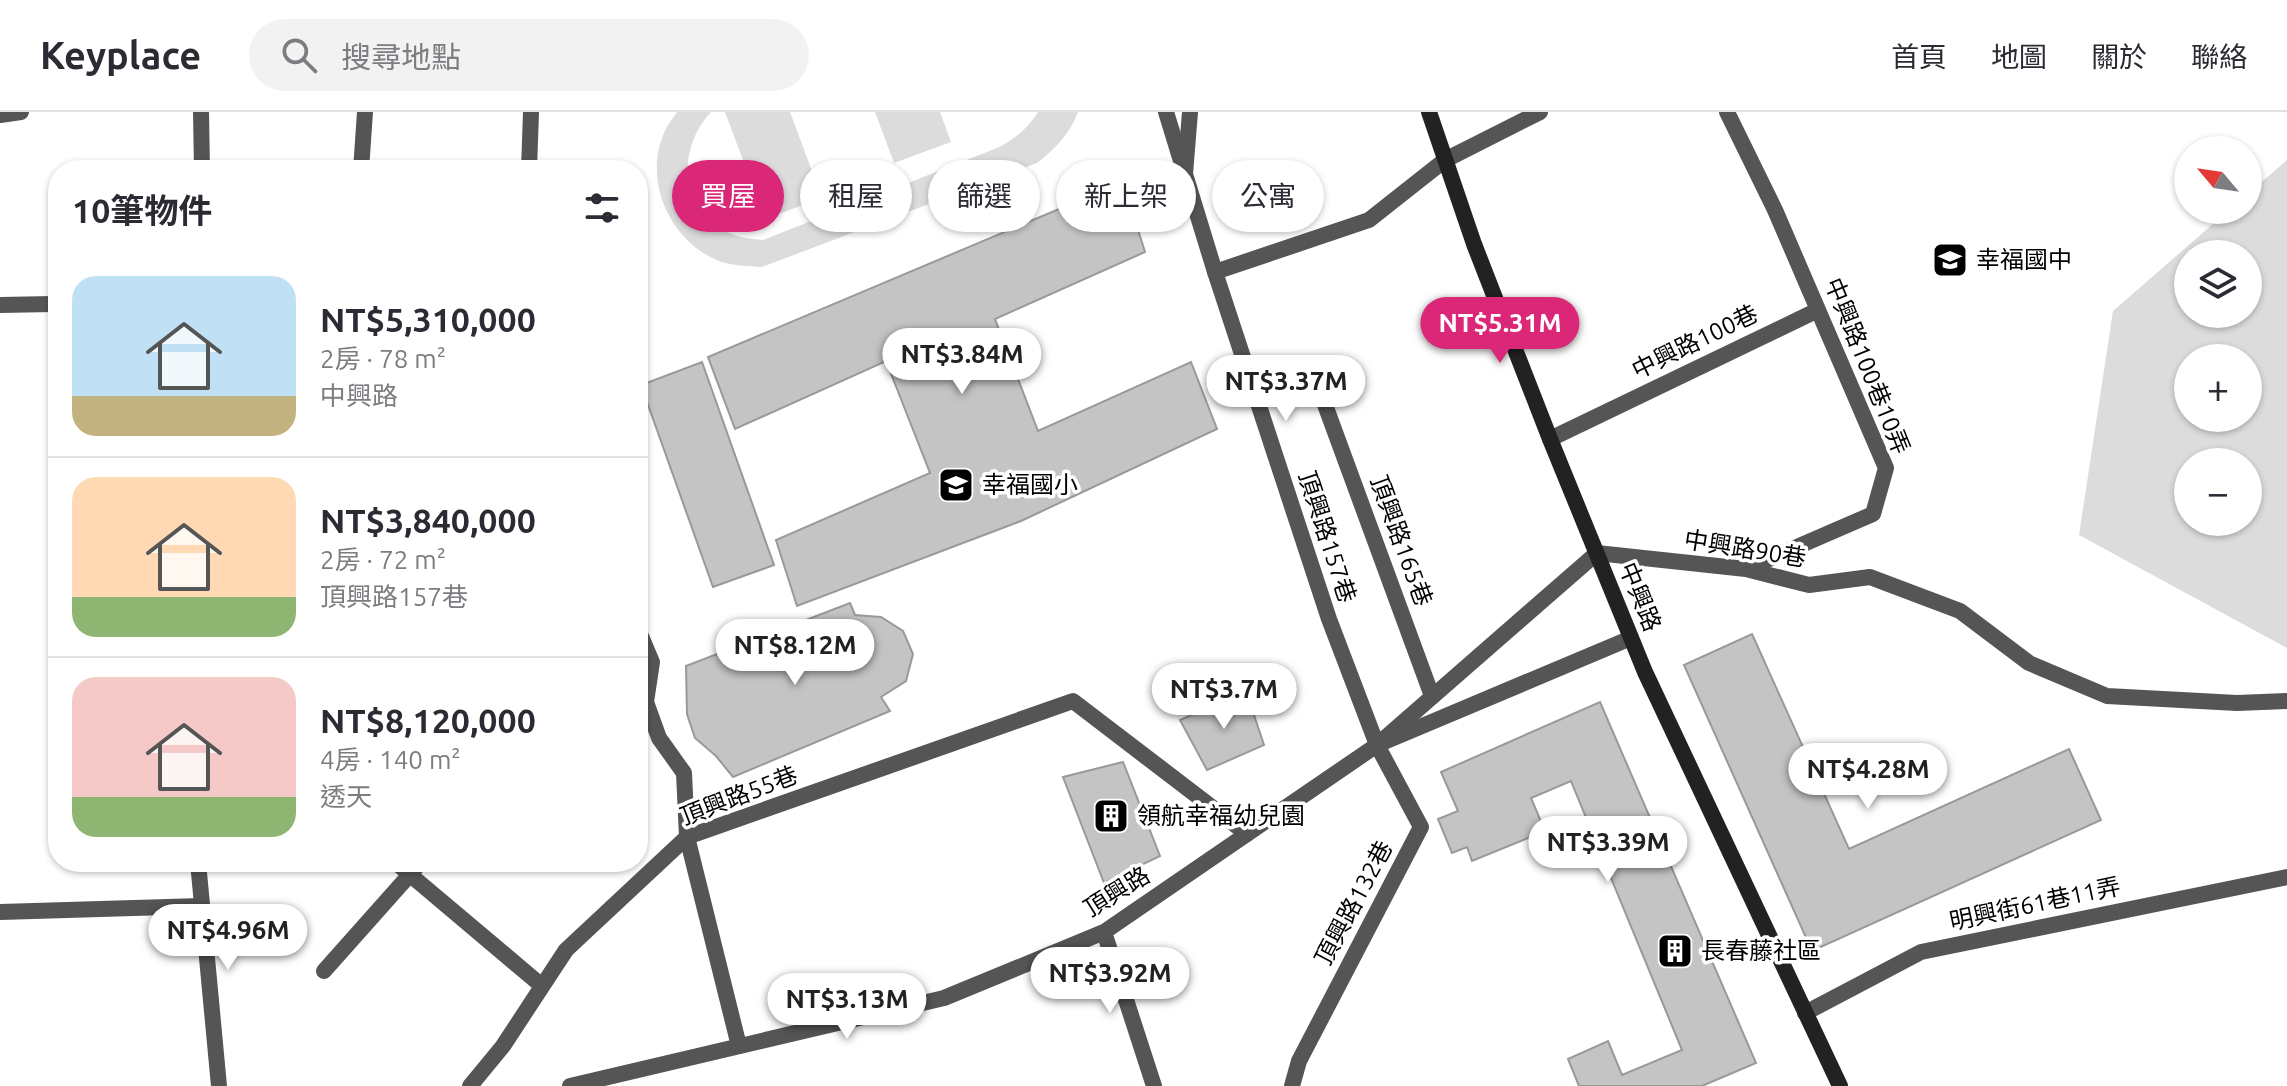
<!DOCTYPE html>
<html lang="zh-TW">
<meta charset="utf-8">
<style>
:root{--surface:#fff;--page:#f2f2f3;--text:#2b2b33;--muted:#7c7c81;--line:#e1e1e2;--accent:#db2777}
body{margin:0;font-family:Ubuntu,"Noto Sans TC",sans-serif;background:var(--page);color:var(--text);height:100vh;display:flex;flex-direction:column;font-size:30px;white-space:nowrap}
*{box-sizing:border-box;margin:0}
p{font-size:26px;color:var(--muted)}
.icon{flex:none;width:44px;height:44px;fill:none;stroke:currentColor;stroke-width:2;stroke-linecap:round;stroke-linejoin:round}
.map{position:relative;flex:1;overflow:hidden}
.panel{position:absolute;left:48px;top:48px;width:600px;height:712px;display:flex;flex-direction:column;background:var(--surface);border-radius:32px;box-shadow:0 2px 6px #0004}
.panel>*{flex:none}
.guide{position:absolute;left:672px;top:48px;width:760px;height:72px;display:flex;gap:16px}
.needle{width:52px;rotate:299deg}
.controls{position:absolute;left:2174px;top:24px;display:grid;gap:16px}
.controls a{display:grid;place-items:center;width:88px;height:88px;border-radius:50%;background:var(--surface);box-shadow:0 2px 6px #0004;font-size:40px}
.price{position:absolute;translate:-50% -68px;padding:0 18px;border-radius:28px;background:#fff;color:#222;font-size:26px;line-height:52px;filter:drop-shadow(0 2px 4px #0008)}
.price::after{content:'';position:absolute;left:50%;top:48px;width:24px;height:18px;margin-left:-12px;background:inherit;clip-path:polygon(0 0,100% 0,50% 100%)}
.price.on{background:var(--accent);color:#fff}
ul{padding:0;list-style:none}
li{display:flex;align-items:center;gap:24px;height:200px;padding:0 24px}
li+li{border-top:2px solid var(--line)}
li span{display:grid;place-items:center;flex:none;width:224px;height:160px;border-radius:24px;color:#555}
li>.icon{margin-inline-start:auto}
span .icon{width:96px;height:96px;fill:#fffc;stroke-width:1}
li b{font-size:34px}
h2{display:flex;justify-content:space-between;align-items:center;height:96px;padding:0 24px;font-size:34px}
.chip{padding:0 28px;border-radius:36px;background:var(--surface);box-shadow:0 2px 6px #0004;font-size:28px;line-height:72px}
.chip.on{background:var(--accent);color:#fff}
header{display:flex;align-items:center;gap:48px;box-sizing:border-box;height:112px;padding:0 40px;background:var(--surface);border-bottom:2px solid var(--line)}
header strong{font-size:38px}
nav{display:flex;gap:44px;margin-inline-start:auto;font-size:28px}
.search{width:560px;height:72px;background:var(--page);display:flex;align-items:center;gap:20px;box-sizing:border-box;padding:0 28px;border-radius:44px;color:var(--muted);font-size:30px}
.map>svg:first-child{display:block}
.green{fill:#dcdcdc;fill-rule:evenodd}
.building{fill:#c4c4c4;stroke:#999;stroke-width:2}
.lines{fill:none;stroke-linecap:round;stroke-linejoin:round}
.lane{stroke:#555;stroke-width:16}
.street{stroke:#555;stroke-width:16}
.secondary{stroke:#222;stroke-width:16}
.labels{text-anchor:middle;stroke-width:7;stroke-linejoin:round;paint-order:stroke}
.poi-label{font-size:24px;fill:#000;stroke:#fff;text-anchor:start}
.street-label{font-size:24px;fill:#000;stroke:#fff}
</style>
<header>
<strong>Keyplace</strong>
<div class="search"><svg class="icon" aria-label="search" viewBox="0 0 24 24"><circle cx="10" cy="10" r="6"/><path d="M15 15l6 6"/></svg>搜尋地點</div>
<nav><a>首頁</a><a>地圖</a><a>關於</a><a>聯絡</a></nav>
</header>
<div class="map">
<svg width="2287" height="974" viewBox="0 0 2287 974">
<rect width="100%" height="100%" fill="#fff"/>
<path class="green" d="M 677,0 L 711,0 C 676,37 678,102 732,122 C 742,126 752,127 763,128 L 997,36 C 1015,27 1027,17 1038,0 L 1078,0 C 1070,22 1055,37 1037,51 L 762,155 C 747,154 733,154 719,149 C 670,130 643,69 664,21 C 667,13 673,7 677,0 Z
M 725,0 L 790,0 L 822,86 L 765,107 Z
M 875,0 L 940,0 L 951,30 L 894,51 Z
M 2287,48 L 2287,536 L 2079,423 L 2113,199 L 2229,98 L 2248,98 L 2248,82 ZM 2188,142 L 2248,142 L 2248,202 L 2188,202 ZM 2248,246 L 2248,306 L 2188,306 L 2188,246 ZM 2188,350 L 2248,350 L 2248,410 L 2188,410 Z"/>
<path class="building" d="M 1123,70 L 1145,140 L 995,207 L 1038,319 L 1191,250 L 1217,317 L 1021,409 L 797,494 L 776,428 L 930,361 L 886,249 L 735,317 L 708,245 Z
M 702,250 L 774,453 L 713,475 L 641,273 Z
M 850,491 L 855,503 L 881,505 L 903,519 L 913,542 L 906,569 L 881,585 L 890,599 L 733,665 L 716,644 L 695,626 L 687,602 L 686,554 Z
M 1752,522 L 1849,737 L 2069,637 L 2101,708 L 1812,839 L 1684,553 Z
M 1246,579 L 1264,633 L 1207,658 L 1180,608 Z
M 1600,590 L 1756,951 L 1702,974 L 1579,974 L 1568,947 L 1608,929 L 1622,963 L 1682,938 L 1571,669 L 1531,686 L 1545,719 L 1472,749 L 1467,735 L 1452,741 L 1438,707 L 1458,699 L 1441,660 Z
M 1123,650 L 1160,744 L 1104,771 L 1063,665 Z"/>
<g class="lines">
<path class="lane" d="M 1727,0 L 1775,98 L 1886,356 L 1873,402 L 1746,457
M 0,3 L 21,0
M 361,58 L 365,0
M 529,58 L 531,0
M 1185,62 L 1190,0
M 1215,160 L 1369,108 L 1445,48
M 0,193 L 53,192
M 1324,290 L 1432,584
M 1550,327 L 1818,198
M 1597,441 L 1746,457 L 1809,473 L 1870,465 L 1960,499 L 2029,551 L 2107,584 L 2237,591 L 2287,589
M 638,517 L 652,550 L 646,590 L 659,626 L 684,661 L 687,725 L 739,934
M 395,750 L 542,874
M 0,800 L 201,794
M 324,859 L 421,750
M 1805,901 L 1921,840 L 2287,765
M 470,974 L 503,934 L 566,838 L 687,725 L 1073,589 L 1247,722
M 1292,974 L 1299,949 L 1421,715 L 1377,633 L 1631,526"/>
<path class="street" d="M 201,0 L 202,58
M 1166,0 L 1215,160 L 1329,507 L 1377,633
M 1445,48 L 1540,0
M 198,750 L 219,974
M 1104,820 L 1154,974
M 570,974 L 944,886 L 1104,820 L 1377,633 L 1597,441"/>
<path class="secondary" d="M 1429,0 L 1474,132 L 1550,327 L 1645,560 L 1840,974"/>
</g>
<defs>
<symbol id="school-square" viewBox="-11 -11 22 22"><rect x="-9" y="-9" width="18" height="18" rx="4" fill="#000" stroke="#fff"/><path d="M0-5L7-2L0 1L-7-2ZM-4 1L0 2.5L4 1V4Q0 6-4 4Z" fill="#fff"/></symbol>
<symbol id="building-square" viewBox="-11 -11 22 22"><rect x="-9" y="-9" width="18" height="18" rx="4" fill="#000" stroke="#fff"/><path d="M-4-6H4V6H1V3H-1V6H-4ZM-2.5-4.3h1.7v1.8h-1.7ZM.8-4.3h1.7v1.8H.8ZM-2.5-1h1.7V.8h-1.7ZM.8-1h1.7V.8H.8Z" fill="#fff"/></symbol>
</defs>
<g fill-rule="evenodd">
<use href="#school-square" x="1930" y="128" width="40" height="40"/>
<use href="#school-square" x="936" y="353" width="40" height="40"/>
<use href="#building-square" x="1091" y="684" width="40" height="40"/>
<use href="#building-square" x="1655" y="819" width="40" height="40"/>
</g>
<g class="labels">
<g class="poi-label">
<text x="1976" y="156">幸福國中</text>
<text x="982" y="381">幸福國小</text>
<text x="1137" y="712">領航幸福幼兒園</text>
<text x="1701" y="847">長春藤社區</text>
</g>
<g class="street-label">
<text transform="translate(1695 230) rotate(-26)" y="8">中興路100巷</text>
<text transform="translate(1867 254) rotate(68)" y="8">中興路100巷10弄</text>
<text transform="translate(1327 425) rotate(72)" y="8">頂興路157巷</text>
<text transform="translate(1401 429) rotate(70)" y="8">頂興路165巷</text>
<text transform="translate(1745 437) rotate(9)" y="8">中興路90巷</text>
<text transform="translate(1640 485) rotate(68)" y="8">中興路</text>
<text transform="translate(739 684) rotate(-21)" y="8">頂興路55巷</text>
<text transform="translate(1117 780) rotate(-32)" y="8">頂興路</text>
<text transform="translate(1354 791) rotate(-62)" y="8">頂興路132巷</text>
<text transform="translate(2035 792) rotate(-12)" y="8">明興街61巷11弄</text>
</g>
</g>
</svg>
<div class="controls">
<a><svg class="needle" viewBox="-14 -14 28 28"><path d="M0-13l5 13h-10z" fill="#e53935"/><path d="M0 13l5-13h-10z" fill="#7c7c81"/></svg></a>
<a><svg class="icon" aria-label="layers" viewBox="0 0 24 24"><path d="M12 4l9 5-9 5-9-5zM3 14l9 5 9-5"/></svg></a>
<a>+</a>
<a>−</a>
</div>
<b class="price on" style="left:1500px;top:253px">NT$5.31M</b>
<b class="price" style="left:962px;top:284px">NT$3.84M</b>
<b class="price" style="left:1286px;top:311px">NT$3.37M</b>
<b class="price" style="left:795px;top:575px">NT$8.12M</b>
<b class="price" style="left:1224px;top:619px">NT$3.7M</b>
<b class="price" style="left:1868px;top:699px">NT$4.28M</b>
<b class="price" style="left:1608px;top:772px">NT$3.39M</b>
<b class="price" style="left:228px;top:860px">NT$4.96M</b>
<b class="price" style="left:1110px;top:903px">NT$3.92M</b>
<b class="price" style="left:847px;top:929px">NT$3.13M</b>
<div class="guide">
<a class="chip on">買屋</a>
<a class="chip">租屋</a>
<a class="chip">篩選</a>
<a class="chip">新上架</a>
<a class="chip">公寓</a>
</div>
<section class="panel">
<h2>10筆物件<svg class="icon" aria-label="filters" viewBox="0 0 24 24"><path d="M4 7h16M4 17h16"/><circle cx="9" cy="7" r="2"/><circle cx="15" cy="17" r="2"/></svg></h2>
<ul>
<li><span style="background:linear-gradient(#bfe0f5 75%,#c2b280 0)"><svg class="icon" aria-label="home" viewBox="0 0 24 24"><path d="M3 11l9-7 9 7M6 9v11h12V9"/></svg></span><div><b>NT$5,310,000</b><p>2房 · 78 m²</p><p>中興路</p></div></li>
<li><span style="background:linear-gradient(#ffd9b3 75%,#8fb573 0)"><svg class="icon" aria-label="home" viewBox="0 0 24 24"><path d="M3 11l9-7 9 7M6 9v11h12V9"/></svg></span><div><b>NT$3,840,000</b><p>2房 · 72 m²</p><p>頂興路157巷</p></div></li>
<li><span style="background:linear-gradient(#f6c9c9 75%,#8fb573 0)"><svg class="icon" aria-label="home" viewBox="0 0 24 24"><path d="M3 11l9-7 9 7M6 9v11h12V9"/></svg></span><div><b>NT$8,120,000</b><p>4房 · 140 m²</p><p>透天</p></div></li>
</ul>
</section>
</div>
